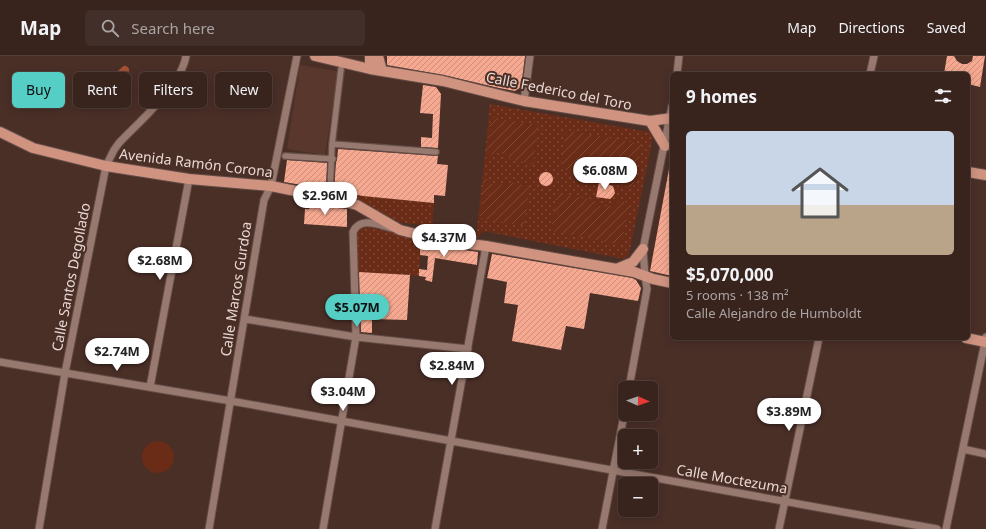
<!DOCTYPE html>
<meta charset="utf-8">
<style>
:root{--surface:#38231d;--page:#432f2a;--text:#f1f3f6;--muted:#aba4a4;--line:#52403b;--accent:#55cec5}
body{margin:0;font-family:"Noto Sans",sans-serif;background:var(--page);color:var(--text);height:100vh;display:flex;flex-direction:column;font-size:15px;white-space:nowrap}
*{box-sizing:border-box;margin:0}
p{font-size:13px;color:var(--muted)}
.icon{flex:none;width:22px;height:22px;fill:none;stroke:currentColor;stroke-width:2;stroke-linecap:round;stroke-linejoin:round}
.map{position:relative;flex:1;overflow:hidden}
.side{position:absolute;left:670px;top:16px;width:300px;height:268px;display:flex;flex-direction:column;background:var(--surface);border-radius:6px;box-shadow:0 2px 10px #0003,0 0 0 1px var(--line)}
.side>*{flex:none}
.guide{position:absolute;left:12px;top:16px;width:380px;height:36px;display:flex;gap:8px}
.needle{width:26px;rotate:92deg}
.tools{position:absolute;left:618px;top:325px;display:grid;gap:8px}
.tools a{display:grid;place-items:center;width:40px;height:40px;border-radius:6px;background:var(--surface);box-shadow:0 2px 10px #0003,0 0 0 1px var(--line);font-size:20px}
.price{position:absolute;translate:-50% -34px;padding:0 9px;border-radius:14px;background:#fff;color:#222;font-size:13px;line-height:26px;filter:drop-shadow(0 1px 2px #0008)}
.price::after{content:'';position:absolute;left:50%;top:24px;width:12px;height:9px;margin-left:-6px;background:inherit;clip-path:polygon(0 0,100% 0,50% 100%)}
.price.selected{background:var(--accent);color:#111}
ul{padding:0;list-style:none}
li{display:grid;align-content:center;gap:8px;height:212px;padding:0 16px}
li+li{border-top:1px solid var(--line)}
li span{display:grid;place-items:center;height:124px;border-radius:6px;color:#555}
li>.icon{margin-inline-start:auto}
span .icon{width:72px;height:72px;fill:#fffc;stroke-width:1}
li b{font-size:17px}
h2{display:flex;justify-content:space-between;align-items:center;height:48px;padding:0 16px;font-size:17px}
.chip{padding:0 14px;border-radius:6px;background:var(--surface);box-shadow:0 2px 10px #0003,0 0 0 1px var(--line);font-size:14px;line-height:36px}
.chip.selected{background:var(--accent);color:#111}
header{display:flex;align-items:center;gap:24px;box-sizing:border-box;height:56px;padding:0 20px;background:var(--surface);border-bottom:1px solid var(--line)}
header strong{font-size:19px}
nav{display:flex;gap:22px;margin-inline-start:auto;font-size:14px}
.search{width:280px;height:36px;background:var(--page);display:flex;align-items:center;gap:10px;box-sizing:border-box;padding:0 14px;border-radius:6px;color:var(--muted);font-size:15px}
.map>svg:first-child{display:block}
.built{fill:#59372c}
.grass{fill:url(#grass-dots)}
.garden{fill:url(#garden-furrows)}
.pitch{fill:#6a2c17}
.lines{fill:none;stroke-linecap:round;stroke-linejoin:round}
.canal{stroke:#a75033;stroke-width:8}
.building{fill:url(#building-hatch)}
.pedestrian-casing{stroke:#634d46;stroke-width:8}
.minor-casing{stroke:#634d46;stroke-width:9}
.primary-casing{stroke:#634d46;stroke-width:12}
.pedestrian{stroke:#98796f;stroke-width:5.5}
.minor{stroke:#98796f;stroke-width:7}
.primary{stroke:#cf9380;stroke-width:10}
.labels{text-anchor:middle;stroke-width:4;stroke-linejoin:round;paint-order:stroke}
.street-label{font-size:14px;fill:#e9d8d2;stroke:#4a2f27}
</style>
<header>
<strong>Map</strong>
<div class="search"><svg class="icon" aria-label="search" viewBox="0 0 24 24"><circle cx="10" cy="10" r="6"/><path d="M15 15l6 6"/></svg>Search here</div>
<nav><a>Map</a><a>Directions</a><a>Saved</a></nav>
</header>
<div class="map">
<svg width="986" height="473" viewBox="0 0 986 473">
<defs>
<pattern id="grass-dots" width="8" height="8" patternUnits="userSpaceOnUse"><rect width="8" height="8" fill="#6a2c17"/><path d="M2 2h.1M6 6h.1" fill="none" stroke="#7f4a38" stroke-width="1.8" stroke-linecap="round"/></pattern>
<pattern id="garden-furrows" width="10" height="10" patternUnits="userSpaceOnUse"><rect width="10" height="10" fill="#6a2c17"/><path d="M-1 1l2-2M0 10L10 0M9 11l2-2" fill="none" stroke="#7f4a38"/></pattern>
<pattern id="building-hatch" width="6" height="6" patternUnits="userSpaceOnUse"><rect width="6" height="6" fill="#f6a990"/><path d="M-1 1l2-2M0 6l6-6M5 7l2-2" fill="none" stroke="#ca8f7c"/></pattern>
</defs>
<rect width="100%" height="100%" fill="#4a2f27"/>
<path class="built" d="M 300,9 L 338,15 L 325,99 L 287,93 Z"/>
<path class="grass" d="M 490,48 L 649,76 L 653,81 L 629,198 L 624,203 L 483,175 L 476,184 Z
M 347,138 L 434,147 L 432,171 L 399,166 Z
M 365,170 L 421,182 L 419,220 L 357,216 L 357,177 L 360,172 Z"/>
<path class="garden" d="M 491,61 L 539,69 L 533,108 L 512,104 L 506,99 L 501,97 L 492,98 L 486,103 Z
M 566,74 L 642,88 L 633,132 L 621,129 L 617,123 L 608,119 L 598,121 L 561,113 Z
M 484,119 L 490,127 L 495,129 L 500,129 L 508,126 L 530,131 L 524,170 L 480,162 Z
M 557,137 L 593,144 L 601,150 L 612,150 L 619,145 L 630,147 L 621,189 L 551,175 Z"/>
<path class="pitch" d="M142 401a16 16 0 1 1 32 0a16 16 0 1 1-32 0Z"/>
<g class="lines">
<path class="canal" d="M 87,20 L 117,21 L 125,14"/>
</g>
<path class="building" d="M 387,0 L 525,0 L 521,31 L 515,35 L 499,32 L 444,19 L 387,9 Z
M 947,0 L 954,0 L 957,5 L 962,8 L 967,8 L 972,5 L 973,0 L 985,0 L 980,31 L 968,28 L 968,18 L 944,18 Z
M 423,29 L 436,31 L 441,38 L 438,92 L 421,91 L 421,81 L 432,82 L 433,58 L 420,57 Z
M 338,93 L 438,100 L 437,108 L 448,109 L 445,140 L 434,139 L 434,147 L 363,140 L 334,135 L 336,106 L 337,104 Z
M 287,104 L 327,107 L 326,133 L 284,126 Z
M 669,113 L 672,113 L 672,220 L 650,215 Z
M539 123a7 7 0 1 1 14 0a7 7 0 1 1-14 0Z
M 599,126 L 613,130 L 615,137 L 613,140 L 610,143 L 596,141 Z
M 309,144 L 320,147 L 320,150 L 347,153 L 347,171 L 304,168 L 305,153 L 309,153 Z
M 420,186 L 443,191 L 478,196 L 477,209 L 435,202 L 432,226 L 425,224 L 426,221 L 419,220 L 419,213 L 427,214 L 428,200 L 420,199 Z
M 492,198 L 632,222 L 636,224 L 641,232 L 638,245 L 590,237 L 584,273 L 566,270 L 561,294 L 512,285 L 518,249 L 504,247 L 507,226 L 487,222 Z
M 359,216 L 410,219 L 407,264 L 372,263 L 372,277 L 361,276 Z"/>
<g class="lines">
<defs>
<path id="pedestrian" d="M 332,88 L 436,96
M 285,100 L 333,103
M 330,137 L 332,88 L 341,13"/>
<path id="minor" d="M 677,18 L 679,0
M 870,18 L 874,0
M 524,45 L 530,0
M 245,263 L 356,281 L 468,293
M 0,306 L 231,345 L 937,473
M 150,331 L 189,123
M 629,332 L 647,233 L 645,220 L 643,193 L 672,50
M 963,393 L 986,398
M 39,473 L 65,317 L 106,110 L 114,94 L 119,87 C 140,65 181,30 186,0
M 209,473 L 264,144 L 271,130 L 297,0
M 323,473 L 356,281 L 353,176 C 360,160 379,169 392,172
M 435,473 L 486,190
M 602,473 L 625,354
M 779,473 L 819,282
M 946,473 L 986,281"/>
<path id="primary" d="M 315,0 L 370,13 L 443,25 L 524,45 L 650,65 L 672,62
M 378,0 L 382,15
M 370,13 L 370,0
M 650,65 L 665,90
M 0,76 L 33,92 L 106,110 L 189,123 L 271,130 L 330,142 L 357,149 L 400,174 L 444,185 L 486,190 L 634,216 L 653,223 L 672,227
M 968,116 L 986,119
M 616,213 L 633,206 L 643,193
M 966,282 L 986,286"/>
</defs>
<use href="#pedestrian" class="pedestrian-casing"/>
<use href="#minor" class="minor-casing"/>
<use href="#primary" class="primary-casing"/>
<use href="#pedestrian" class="pedestrian"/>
<use href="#minor" class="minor"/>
<use href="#primary" class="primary"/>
</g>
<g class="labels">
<g class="street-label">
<text transform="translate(559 35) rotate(11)" y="5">Calle Federico del Toro</text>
<text transform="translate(196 107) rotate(7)" y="5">Avenida Ramón Corona</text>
<text transform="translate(71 221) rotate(-79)" y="5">Calle Santos Degollado</text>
<text transform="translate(236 233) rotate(-81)" y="5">Calle Marcos Gurdoa</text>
<text transform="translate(732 423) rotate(10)" y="5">Calle Moctezuma</text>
</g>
</g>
</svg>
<div class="tools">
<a><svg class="needle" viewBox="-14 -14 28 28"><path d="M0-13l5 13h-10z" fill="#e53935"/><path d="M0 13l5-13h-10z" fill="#aba4a4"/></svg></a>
<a>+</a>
<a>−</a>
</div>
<b class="price" style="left:605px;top:135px">$6.08M</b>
<b class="price" style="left:325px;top:160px">$2.96M</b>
<b class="price" style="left:444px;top:202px">$4.37M</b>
<b class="price" style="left:160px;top:225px">$2.68M</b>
<b class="price selected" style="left:357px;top:272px">$5.07M</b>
<b class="price" style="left:117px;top:316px">$2.74M</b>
<b class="price" style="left:452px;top:330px">$2.84M</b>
<b class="price" style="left:343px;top:356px">$3.04M</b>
<b class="price" style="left:789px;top:376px">$3.89M</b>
<div class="guide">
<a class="chip selected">Buy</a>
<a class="chip">Rent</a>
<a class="chip">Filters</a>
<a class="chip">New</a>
</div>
<section class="side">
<h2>9 homes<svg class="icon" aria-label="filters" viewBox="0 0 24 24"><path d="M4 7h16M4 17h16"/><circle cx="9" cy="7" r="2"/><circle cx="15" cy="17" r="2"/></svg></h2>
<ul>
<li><span style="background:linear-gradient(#c9d6e8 60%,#b9a48a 0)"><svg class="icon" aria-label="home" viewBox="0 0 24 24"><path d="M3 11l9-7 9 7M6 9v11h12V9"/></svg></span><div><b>$5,070,000</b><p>5 rooms · 138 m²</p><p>Calle Alejandro de Humboldt</p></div></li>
</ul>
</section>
</div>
